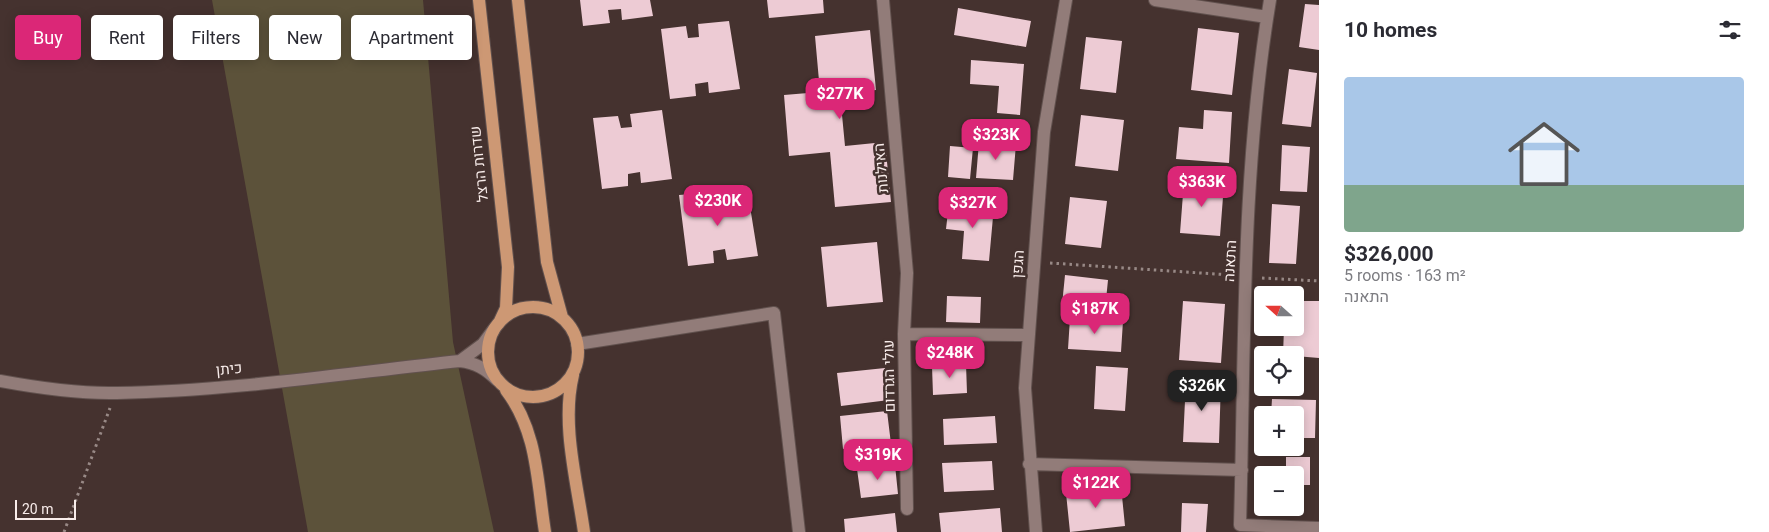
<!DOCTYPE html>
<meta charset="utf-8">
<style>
:root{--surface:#fff;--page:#f2f2f3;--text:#2b2b33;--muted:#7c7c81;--accent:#db2777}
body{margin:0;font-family:Roboto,Heebo,sans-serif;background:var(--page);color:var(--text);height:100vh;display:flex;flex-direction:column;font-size:19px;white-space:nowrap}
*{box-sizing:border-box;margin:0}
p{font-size:16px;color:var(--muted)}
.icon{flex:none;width:28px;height:28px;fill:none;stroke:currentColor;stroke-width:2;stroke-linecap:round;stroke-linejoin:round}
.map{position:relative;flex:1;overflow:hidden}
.side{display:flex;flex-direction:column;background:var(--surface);width:450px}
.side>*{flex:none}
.banner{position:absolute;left:15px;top:15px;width:475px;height:45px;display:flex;gap:10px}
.needle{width:32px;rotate:291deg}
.controls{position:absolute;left:1254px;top:286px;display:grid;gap:10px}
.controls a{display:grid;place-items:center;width:50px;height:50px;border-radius:5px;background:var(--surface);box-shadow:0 2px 12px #0003;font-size:25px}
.scale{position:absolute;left:15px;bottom:12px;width:61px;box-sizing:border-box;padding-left:5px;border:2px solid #f9edeb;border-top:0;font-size:14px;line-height:18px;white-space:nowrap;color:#f9edeb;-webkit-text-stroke:4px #45322f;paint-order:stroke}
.price{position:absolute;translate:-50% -42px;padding:0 11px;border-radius:10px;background:var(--accent);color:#fff;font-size:16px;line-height:32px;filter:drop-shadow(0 1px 2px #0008)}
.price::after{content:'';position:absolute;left:50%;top:30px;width:15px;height:11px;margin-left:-8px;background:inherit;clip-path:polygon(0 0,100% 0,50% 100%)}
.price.current{background:#222;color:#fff}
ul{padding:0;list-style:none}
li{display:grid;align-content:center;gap:10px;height:265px;padding:0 25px}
li span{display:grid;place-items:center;height:155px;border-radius:5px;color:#555}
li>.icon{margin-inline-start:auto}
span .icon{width:90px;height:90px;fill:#fffc;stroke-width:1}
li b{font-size:21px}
h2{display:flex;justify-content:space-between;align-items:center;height:60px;padding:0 25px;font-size:21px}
.tag{padding:0 18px;border-radius:5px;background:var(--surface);box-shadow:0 2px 12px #0003;font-size:18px;line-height:45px}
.tag.current{background:var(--accent);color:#fff}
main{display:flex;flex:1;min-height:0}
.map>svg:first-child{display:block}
.green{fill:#5c523a}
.building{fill:#edcbd4}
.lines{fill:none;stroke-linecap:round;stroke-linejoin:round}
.minor-casing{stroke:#61514e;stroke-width:14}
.major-casing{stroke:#61514e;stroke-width:14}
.path{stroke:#988986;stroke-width:3;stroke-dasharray:2.5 4;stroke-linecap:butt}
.minor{stroke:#927c79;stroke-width:12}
.major{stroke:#cd9874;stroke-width:12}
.labels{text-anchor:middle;stroke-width:5;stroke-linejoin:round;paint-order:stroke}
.street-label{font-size:15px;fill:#f9edeb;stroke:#45322f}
</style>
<main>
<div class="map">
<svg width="1319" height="532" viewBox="0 0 1319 532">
<rect width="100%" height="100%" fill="#45322f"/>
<path class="green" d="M 212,0 L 423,0 L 453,342 L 494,532 L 308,532 Z"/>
<path class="building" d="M 580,0 L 650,0 L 653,16 L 622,20 L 621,9 L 608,10 L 610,23 L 583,26 Z
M 767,0 L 823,0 L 824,13 L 769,18 Z
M 1305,4 L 1319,5 L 1319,50 L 1299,47 Z
M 958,8 L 1031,21 L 1026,47 L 954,35 Z
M 729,21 L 740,89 L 709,93 L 708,82 L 695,84 L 696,96 L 670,99 L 661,29 L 686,26 L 688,38 L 699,37 L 698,24 Z
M 1198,28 L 1239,33 L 1232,95 L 1191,90 Z
M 870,30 L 876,90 L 840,94 L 845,146 L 885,142 L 891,202 L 835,207 L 830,152 L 789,156 L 784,95 L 820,92 L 815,36 Z
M 1086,37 L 1122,41 L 1116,93 L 1080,89 Z
M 971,60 L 1024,64 L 1020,115 L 997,113 L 999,86 L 970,84 Z
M 1289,69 L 1317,73 L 1311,127 L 1282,124 Z
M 662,110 L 672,179 L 641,183 L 640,172 L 628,174 L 628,186 L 602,189 L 593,118 L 618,116 L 621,128 L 632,127 L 630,114 Z
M 1204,110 L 1232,112 L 1229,163 L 1176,159 L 1179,127 L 1203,129 Z
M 1081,115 L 1124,120 L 1118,171 L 1075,166 Z
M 979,142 L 1016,144 L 1013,180 L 976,178 Z
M 1282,145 L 1310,147 L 1307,192 L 1280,191 Z
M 950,146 L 973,148 L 970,179 L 948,177 Z
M 1184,181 L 1224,184 L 1220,236 L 1180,233 Z
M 747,188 L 758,256 L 727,260 L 725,249 L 713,251 L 714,263 L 688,266 L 679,195 L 704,193 L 706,205 L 717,204 L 716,191 Z
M 1070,197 L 1107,201 L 1101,248 L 1065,244 Z
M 949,203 L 994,206 L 989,261 L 962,259 L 964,231 L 946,229 Z
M 1272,204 L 1300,206 L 1296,264 L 1269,263 Z
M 877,242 L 883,302 L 827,307 L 821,247 Z
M 1065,275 L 1108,280 L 1105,310 L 1062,305 Z
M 947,296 L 981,297 L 980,323 L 946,322 Z
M 1183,301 L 1225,304 L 1221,363 L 1179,360 Z
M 1295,301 L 1319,301 L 1319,358 L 1283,355 L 1284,328 L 1295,328 Z
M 1070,318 L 1123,321 L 1121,352 L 1068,349 Z
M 966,364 L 967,393 L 933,395 L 932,366 Z
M 1096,366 L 1128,368 L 1125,411 L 1094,409 Z
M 885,368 L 889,400 L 841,406 L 837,373 Z
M 1186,380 L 1221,382 L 1219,443 L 1183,442 Z
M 1272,399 L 1316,400 L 1315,438 L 1295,438 L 1295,415 L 1271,415 Z
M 887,411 L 891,444 L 843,449 L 840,416 Z
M 995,416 L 997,443 L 944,445 L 943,419 Z
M 1286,457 L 1310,457 L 1310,485 L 1295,485 L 1295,475 L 1286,475 Z
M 992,461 L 994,490 L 944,492 L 942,463 Z
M 895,465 L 898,494 L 861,498 L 857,469 Z
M 1121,486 L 1125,526 L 1070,532 L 1066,493 Z
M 1182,503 L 1208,504 L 1206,532 L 1181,532 Z
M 1000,508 L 1002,532 L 941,532 L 939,513 Z
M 895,513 L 897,532 L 845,532 L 844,519 Z"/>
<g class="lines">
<defs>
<path id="minor" d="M 883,0 L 907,273 L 904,334 L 907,509
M 1155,0 L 1267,17
M 1270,0 C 1241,174 1245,350 1240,525 L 1319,528
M 904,334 L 1029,335
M 577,344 L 774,313 L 799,532
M 460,361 L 483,344 L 494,329
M 0,381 C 38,388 78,394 117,393 C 232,391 347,373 460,361 C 476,363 486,369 497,380
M 1029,464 L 1242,470
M 1036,532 L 1025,388 L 1044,132 L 1066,0"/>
<path id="major" d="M 479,0 L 508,267 L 506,308 L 499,323
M 518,0 L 547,262 L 562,317
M488 352a45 45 0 1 1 90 0a45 45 0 1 1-90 0Z
M 573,375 C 561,424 577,482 584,532
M 506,390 C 538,432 537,482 545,532"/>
</defs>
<use href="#minor" class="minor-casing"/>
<use href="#major" class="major-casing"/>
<path class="path" d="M 1050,263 L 1231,275
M 1262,278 L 1319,281
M 64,532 L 110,408"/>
<use href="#minor" class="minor"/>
<use href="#major" class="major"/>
</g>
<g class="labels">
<g class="street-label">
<text transform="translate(479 164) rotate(-96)" y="5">שדרות הרצל</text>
<text transform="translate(881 168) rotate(-95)" y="5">האילנות</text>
<text transform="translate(1230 261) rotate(-87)" y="5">התאנה</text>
<text transform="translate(1018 264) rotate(-86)" y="5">הגפן</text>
<text transform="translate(229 369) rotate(-5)" y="5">כיתן</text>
<text transform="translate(889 376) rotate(-91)" y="5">עולי הגרדום</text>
</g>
</g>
</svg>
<div class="controls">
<a><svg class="needle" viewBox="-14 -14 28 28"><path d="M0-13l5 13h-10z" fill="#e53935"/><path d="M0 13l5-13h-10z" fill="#7c7c81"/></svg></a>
<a><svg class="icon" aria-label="locate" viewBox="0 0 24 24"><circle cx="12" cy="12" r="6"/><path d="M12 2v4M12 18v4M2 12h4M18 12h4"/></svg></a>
<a>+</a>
<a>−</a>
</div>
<div class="scale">20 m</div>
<b class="price" style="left:840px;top:120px">$277K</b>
<b class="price" style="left:996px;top:161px">$323K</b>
<b class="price" style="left:1202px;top:208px">$363K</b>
<b class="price" style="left:718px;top:227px">$230K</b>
<b class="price" style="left:973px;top:229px">$327K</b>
<b class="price" style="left:1095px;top:335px">$187K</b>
<b class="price" style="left:950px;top:379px">$248K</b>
<b class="price current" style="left:1202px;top:412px">$326K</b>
<b class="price" style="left:878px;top:481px">$319K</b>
<b class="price" style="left:1096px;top:509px">$122K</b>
<div class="banner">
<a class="tag current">Buy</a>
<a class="tag">Rent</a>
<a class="tag">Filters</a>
<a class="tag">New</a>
<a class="tag">Apartment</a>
</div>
</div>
<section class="side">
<h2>10 homes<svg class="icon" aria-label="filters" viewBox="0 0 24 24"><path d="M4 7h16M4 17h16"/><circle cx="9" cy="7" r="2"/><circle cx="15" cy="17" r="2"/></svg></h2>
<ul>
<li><span style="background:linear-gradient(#a9c7e8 70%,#7fa58c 0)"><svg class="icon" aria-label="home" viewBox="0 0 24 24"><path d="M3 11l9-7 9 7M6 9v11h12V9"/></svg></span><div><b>$326,000</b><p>5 rooms · 163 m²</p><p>התאנה</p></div></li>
</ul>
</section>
</main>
